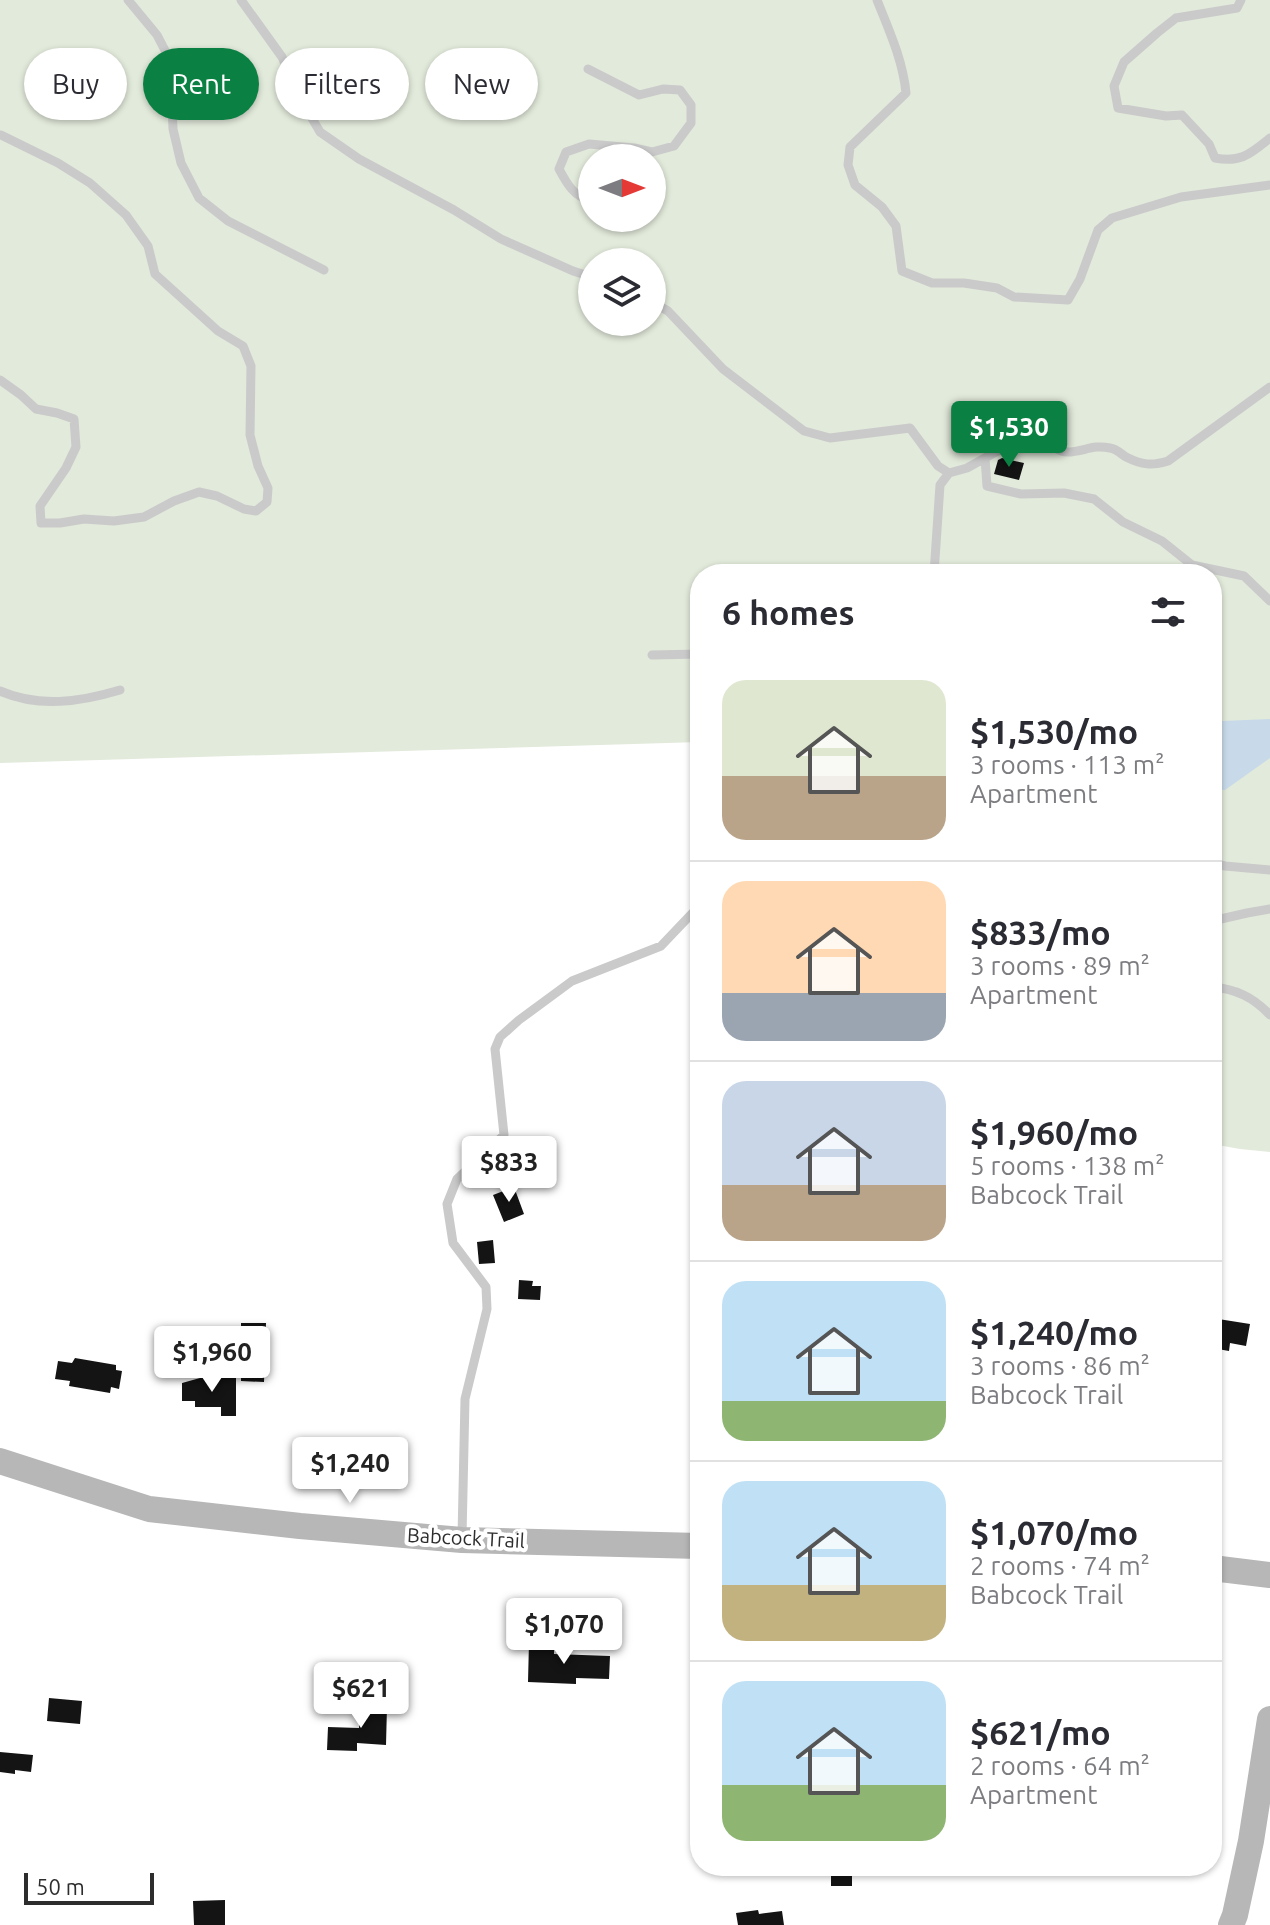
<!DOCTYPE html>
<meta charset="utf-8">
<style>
:root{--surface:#fff;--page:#f2f2f3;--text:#2b2b33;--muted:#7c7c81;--line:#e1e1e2;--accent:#0b8043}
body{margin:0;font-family:Ubuntu,sans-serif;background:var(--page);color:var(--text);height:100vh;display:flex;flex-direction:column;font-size:30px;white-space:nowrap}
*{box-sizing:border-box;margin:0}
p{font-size:26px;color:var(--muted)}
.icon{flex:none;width:44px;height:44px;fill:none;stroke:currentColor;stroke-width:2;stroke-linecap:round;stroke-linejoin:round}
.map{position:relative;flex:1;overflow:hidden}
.side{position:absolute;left:690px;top:564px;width:532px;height:1312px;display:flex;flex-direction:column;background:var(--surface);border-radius:32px;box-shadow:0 2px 6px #0004}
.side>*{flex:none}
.guide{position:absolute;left:24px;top:48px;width:546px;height:72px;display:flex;gap:16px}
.needle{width:52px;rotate:90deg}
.buttons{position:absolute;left:578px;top:144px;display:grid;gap:16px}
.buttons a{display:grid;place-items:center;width:88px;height:88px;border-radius:50%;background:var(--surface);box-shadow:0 2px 6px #0004;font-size:40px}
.scale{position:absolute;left:24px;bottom:20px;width:130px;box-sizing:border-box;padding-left:8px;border:4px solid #2d2d2d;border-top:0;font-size:22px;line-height:28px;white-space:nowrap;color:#2d2d2d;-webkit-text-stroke:6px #fff;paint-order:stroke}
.price{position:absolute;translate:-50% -68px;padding:0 18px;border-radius:8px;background:#fff;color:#222;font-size:26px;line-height:52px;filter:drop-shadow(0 2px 4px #0008)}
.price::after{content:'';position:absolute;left:50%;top:48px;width:24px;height:18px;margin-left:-12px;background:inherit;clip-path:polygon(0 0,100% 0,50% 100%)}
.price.on{background:var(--accent);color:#fff}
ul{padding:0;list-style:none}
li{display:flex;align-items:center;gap:24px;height:200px;padding:0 32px}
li+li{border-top:2px solid var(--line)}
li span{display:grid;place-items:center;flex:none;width:224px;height:160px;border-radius:24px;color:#555}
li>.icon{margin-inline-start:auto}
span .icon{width:96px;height:96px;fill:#fffc;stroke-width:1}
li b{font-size:34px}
h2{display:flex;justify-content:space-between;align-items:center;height:96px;padding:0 32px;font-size:34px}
.tag{padding:0 28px;border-radius:36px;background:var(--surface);box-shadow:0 2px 6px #0004;font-size:28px;line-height:72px}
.tag.on{background:var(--accent);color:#fff}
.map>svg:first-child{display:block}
.green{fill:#e2eadb;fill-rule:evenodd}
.water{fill:#c8dae9}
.building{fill:#141414}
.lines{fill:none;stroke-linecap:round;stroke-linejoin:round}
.lane{stroke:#cacaca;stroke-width:9}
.secondary{stroke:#b7b7b7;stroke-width:26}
.labels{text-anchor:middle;stroke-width:8;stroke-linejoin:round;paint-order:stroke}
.street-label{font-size:20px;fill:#2d2d2d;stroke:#fff}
</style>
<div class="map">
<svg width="1270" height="1925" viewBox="0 0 1270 1925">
<rect width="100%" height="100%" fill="#fff"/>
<path class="green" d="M 0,0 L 1270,0 L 1270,1152 L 1240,1149 L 1212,1144 L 1212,574 L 700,574 L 700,742 L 0,763 ZM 592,158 L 652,158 L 652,218 L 592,218 ZM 592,262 L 652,262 L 652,322 L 592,322 Z"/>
<path class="water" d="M 1212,718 L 1222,721 L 1270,719 L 1270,758 L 1225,790 L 1212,789 Z"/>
<path class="building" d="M 1002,458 L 1024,463 L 1019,480 L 994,474 L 998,460 Z
M 514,1187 L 524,1214 L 504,1222 L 493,1195 Z
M 493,1240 L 495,1263 L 479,1264 L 477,1242 Z
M 519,1280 L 533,1281 L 532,1286 L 541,1286 L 540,1300 L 518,1299 Z
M 1212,1318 L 1250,1324 L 1246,1346 L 1230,1343 L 1229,1351 L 1212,1348 Z
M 241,1323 L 266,1323 L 264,1382 L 241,1381 Z
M 75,1358 L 116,1365 L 116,1370 L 122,1371 L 119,1389 L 111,1387 L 110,1393 L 69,1386 L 70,1381 L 55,1379 L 58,1361 L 72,1363 Z
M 200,1378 L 236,1378 L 236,1416 L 221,1416 L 221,1407 L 195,1407 L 195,1401 L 182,1401 L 182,1383 Z
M 529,1642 L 554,1643 L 554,1654 L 610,1656 L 609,1679 L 576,1678 L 576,1684 L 528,1682 Z
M 49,1698 L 82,1701 L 80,1724 L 47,1721 Z
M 360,1705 L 387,1706 L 386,1745 L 357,1743 L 357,1751 L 327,1750 L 328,1727 L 359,1728 Z
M 0,1752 L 33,1755 L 31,1772 L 15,1770 L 15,1774 L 0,1772 Z
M 831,1866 L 852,1866 L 852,1886 L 831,1886 Z
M 225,1900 L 225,1925 L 194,1925 L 193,1901 Z
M 758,1910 L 759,1914 L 782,1911 L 784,1925 L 738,1925 L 736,1913 Z"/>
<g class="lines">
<path class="lane" d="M 128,0 L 157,35 L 170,60 L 173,129 L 181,163 L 199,198 L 228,221 L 324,270
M 241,0 L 282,57 L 299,96 L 320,132 L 359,159 L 454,210 L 501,239 L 573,271 L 592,277
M 877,0 C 889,30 903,61 906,93 L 850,147 L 848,165 L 855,185 L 882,207 L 896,226 L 902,271 L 932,283 L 964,283 L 997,288 L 1014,297 L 1068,300 L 1080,279 L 1098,230 L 1112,218 L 1181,197 L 1270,185
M 1241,0 L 1237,8 L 1176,18 L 1157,33 L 1124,62 L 1114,86 L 1118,108 L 1166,116 L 1182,115 L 1209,144 L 1215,158 C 1241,163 1250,154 1270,138
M 588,69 L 639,95 L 663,89 L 680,90 L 691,105 L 691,123 L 674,146 L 652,152 L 634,148 L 589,144 L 566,152 L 559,169 C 567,184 574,197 592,201
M 652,302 L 668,311 L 723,369 L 804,431 L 830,438 L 910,428 L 938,466 L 949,473
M 0,380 L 21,395 L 36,409 L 57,413 L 74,419 L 76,447 L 66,468 L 40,506 L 41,523 L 60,523 L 84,519 L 114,521 L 144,517 L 174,501 L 199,492 L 217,496 L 244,509 L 256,511 L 267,502 L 268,488 L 258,466 L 250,435 L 251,366 L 243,346 L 218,331 L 155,274 L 148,246 L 126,215 L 90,183 L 58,163 L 1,135
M 1270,387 L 1168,461 C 1152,466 1142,465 1126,457 C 1121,454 1117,449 1110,448 C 1092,444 1084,452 1067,452 C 1057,452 1054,445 1045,443 C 1025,437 1002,448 985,458 L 987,486 L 1021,494 L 1064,493 L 1094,499 L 1123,522 L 1162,541 L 1192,565 L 1244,576 L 1270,601
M 934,574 L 940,485 L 949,473 L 967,468 L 985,458
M 652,655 L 700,654
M 0,691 C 39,708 80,702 120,690
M 1212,863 L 1225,866 L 1270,870
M 1212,921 L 1247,913 L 1270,909
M 1212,987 C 1236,989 1253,997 1270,1015
M 462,1537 L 465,1399 L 487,1309 L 486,1287 L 453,1243 L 447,1204 L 457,1179 L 504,1135 L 495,1049 L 500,1037 L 519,1020 L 572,981 L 661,946 L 700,905"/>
<path class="secondary" d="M 0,1461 L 149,1509 L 300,1526 L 462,1540 L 700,1546
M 1212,1568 L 1270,1575
M 1231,1925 L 1235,1915 L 1251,1841 L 1270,1719"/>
</g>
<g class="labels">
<g class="street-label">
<text transform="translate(466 1538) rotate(3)" y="7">Babcock Trail</text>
</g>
</g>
</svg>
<div class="buttons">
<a><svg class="needle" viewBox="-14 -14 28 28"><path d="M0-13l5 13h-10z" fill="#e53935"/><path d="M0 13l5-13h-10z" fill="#7c7c81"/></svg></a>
<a><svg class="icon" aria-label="layers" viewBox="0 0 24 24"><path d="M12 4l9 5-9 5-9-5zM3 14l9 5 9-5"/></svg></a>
</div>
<div class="scale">50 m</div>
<b class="price on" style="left:1009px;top:469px">$1,530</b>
<b class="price" style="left:509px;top:1204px">$833</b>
<b class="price" style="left:212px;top:1394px">$1,960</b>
<b class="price" style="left:350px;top:1505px">$1,240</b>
<b class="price" style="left:564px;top:1666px">$1,070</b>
<b class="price" style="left:361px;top:1730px">$621</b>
<div class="guide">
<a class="tag">Buy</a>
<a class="tag on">Rent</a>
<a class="tag">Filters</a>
<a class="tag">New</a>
</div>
<section class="side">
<h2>6 homes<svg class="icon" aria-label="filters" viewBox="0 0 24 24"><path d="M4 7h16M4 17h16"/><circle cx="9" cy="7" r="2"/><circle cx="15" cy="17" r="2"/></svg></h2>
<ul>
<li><span style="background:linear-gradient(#dfe7d0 60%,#b9a48a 0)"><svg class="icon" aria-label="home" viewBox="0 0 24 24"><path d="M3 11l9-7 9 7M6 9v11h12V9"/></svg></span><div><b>$1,530/mo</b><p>3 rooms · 113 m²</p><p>Apartment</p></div></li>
<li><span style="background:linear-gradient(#ffd9b3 70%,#9aa5b1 0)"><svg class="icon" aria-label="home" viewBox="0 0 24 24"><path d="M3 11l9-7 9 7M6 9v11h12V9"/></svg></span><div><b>$833/mo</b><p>3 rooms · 89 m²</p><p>Apartment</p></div></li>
<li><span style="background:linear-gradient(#c9d6e8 65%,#b9a48a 0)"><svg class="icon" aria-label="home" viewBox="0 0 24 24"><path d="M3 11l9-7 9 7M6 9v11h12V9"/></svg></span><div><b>$1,960/mo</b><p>5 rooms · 138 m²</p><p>Babcock Trail</p></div></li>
<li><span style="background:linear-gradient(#bfe0f5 75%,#8fb573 0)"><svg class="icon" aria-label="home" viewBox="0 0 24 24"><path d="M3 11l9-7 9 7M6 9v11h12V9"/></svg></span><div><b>$1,240/mo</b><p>3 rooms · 86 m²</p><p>Babcock Trail</p></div></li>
<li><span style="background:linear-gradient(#bfe0f5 65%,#c2b280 0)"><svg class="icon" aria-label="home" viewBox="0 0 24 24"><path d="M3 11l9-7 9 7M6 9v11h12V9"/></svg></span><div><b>$1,070/mo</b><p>2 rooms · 74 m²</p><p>Babcock Trail</p></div></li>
<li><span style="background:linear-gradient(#bfe0f5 65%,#8fb573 0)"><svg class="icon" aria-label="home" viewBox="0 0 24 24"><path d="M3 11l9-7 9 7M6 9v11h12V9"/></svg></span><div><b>$621/mo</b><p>2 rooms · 64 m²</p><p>Apartment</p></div></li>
</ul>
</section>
</div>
